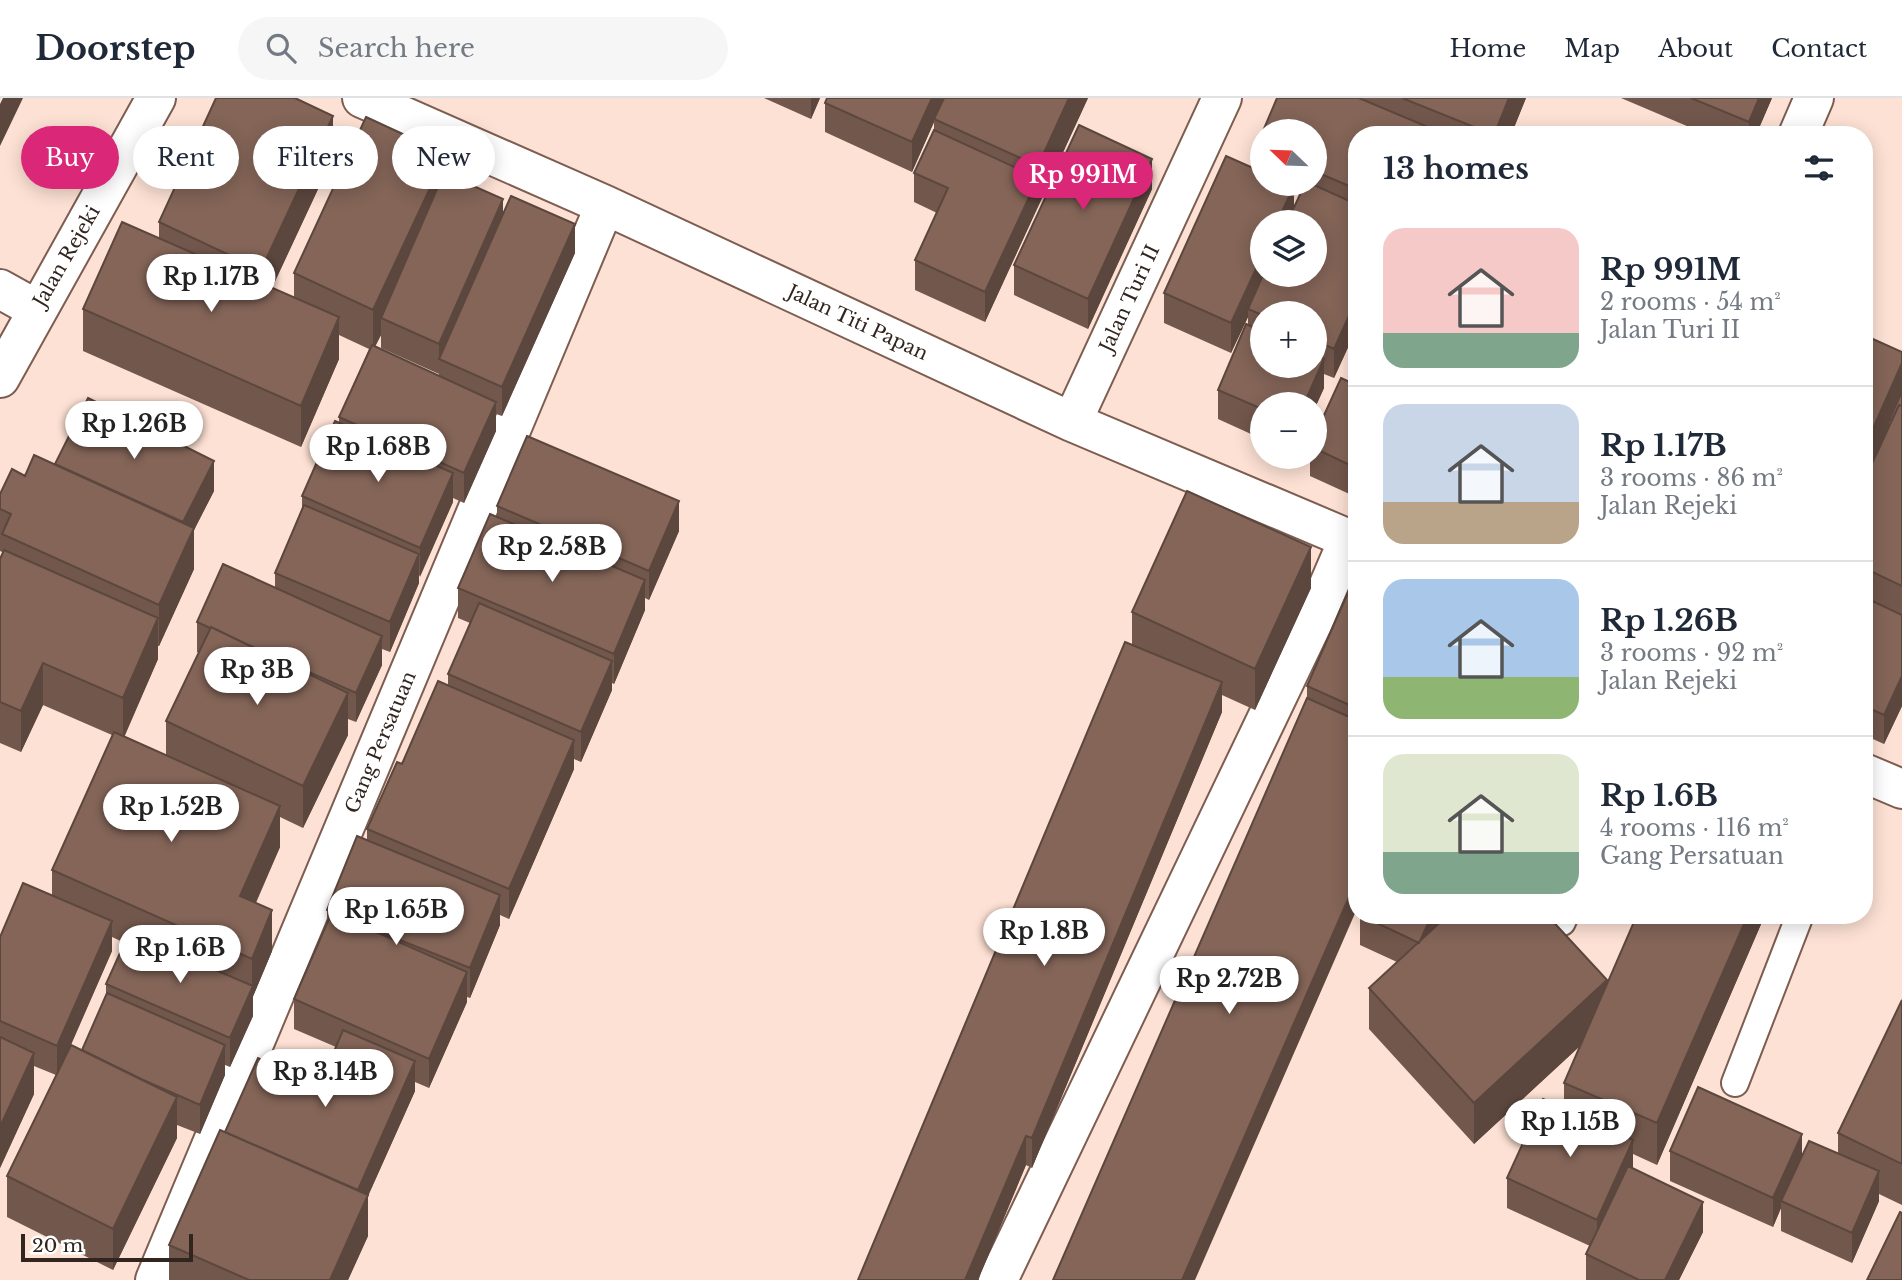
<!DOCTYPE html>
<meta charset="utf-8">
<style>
:root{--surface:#fff;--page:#f6f6f7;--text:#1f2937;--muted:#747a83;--line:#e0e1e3;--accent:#db2777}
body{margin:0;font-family:"Libre Baskerville",serif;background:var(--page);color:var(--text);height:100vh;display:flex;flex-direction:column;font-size:26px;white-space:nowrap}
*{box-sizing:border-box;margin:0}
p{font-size:23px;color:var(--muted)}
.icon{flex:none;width:38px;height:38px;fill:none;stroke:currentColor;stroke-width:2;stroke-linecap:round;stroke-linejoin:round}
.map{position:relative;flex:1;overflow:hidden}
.panel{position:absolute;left:1348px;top:28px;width:525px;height:798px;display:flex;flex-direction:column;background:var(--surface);border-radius:28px;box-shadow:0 4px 18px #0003}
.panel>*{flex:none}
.guide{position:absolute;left:21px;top:28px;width:665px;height:63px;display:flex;gap:14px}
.needle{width:46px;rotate:293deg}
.buttons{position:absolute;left:1250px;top:21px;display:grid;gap:14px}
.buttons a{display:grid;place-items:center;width:77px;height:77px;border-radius:50%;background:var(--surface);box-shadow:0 4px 18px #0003;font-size:35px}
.scale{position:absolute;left:21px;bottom:18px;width:172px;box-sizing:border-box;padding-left:7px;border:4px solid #32251f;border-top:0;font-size:19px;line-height:24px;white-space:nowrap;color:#32251f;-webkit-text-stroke:5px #fff;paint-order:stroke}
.price{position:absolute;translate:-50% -60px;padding:0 16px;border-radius:24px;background:#fff;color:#222;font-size:23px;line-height:46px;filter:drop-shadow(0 2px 4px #0008)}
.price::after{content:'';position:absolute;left:50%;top:42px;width:21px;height:16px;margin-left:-10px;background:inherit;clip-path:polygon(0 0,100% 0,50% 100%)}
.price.selected{background:var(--accent);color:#fff}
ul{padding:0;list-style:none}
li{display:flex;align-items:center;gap:21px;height:175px;padding:0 35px}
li+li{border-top:2px solid var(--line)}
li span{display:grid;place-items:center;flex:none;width:196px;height:140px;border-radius:21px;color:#555}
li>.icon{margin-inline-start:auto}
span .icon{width:84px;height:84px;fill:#fffc;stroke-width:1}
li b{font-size:30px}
h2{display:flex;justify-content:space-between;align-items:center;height:84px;padding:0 35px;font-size:30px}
.chip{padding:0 24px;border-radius:32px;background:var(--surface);box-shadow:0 4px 18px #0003;font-size:24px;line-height:63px}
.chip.selected{background:var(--accent);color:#fff}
header{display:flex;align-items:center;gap:42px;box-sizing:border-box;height:98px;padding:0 35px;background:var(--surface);border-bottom:2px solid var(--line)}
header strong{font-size:33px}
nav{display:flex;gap:38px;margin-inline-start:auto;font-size:24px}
.search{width:490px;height:63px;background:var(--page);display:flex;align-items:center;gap:18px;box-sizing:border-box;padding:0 24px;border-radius:38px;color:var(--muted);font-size:26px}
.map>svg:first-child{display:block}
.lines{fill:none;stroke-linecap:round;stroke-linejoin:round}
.service-casing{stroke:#7c5d50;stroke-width:30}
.minor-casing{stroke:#7c5d50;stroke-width:42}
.service{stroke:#fff;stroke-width:26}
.minor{stroke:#fff;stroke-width:38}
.wall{fill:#72574c;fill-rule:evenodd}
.shaded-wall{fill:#5c473e}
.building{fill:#846558;stroke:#5c473e;stroke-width:2}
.labels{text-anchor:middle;stroke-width:7;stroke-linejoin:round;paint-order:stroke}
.street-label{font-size:19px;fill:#32251f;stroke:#fff}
</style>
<header>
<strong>Doorstep</strong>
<div class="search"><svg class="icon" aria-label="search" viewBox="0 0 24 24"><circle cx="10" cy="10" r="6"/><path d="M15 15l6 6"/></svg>Search here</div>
<nav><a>Home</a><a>Map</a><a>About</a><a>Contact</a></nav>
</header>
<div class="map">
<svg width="1902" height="1182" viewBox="0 0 1902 1182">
<rect width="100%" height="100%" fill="#fde1d4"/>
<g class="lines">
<defs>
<path id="service" d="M 1562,824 L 1565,817
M 1735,985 L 1800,817"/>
<path id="minor" d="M 362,0 L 605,107 L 1072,324 L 1356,444
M 1798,37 L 1814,0
M 0,191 L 36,211
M 0,280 L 156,0
M 1072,324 L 1222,0
M 1864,675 L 1902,691
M 155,1182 L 605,107
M 998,1182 L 1313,524 L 1349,440"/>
</defs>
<use href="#service" class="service-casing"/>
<use href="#minor" class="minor-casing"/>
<use href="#service" class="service"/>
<use href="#minor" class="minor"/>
</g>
<path class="wall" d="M 764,0 L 820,0 L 811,21 Z
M 1088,0 L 985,224 L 915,192 L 915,162 L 937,115 L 914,104 L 914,75 L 934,32 L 934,24 L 912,74 L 825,34 L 825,5 Z
M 1277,0 L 1526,0 L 1511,37 L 1356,37 L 1356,232 L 1334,280 L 1324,276 L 1324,290 L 1314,312 L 1314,306 L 1262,306 L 1262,341 L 1218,321 L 1218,292 L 1248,227 L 1248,219 L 1231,255 L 1164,225 L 1164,195 L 1257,72 L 1257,49 L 1262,37 L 1262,86 L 1314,86 L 1314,33 ZM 1294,94 L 1300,97 L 1294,111 ZM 1262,215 L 1314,215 L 1314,268 L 1262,268 Z
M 1621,0 L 1772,0 L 1756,37 L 1708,37 Z
M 333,59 L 272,190 L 294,199 L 294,175 L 446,76 L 503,117 L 575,155 L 502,318 L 496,316 L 496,333 L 464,405 L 453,400 L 453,404 L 419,479 L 419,485 L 390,554 L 382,551 L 382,567 L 356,624 L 348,621 L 348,637 L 303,730 L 280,719 L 280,749 L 256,805 L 272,853 L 253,898 L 253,918 L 230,969 L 225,967 L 225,977 L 200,1036 L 177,1027 L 177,1040 L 113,1172 L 7,1119 L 7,1078 L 56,977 L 34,968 L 34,996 L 0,1070 L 0,839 L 52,798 L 52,772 L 112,637 L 43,607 L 21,654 L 0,645 L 0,461 L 2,456 L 2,454 L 0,453 L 0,396 L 25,378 L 55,367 L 214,393 L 194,432 L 194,471 L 159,548 L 158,548 L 158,561 L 124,638 L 166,657 L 166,623 L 199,555 L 197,554 L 197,524 L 275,489 L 275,475 L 302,410 L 302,398 L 339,324 L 339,319 L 369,251 L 339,237 L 339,261 L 301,349 L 83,253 L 83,211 L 159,140 L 159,124 ZM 381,237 L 381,250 L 439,276 L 439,278 L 375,248 ZM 112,839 L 125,845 L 106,886 L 106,896 L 82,952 L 71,947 L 112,853 Z
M 1152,91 L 1088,231 L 1014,197 L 1014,167 Z
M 1864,237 L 1902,254 L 1902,608 L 1884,646 L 1864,637 Z
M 1356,287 L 1356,399 L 1310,378 L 1310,359 L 1314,359 L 1314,339 Z
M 497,408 L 679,433 L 649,502 L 645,500 L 645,512 L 614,586 L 612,585 L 612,592 L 581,664 L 574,661 L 574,671 L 509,821 L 500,817 L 500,827 L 470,900 L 467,899 L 467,904 L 429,990 L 415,984 L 415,993 L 368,1098 L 368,1138 L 348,1182 L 169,1182 L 169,1147 L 225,1034 L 320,987 L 336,949 L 294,931 L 294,901 L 327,826 L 327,812 L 367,743 L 367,731 L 402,666 L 448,587 L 448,576 L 470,525 L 458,520 L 458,490 L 497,419 Z
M 1356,476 L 1356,813 L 1307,600 L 1307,588 Z
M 1311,490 L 1255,612 L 1222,597 L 1222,614 L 1032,1070 L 1026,1067 L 978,1182 L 858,1182 L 1132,546 L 1132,514 Z
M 1445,817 L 1443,822 L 1607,885 L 1765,817 L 1657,1067 L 1633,1056 L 1633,1071 L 1703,1134 L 1679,1182 L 1586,1182 L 1586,1156 L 1590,1148 L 1507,1110 L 1507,1080 L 1564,1011 L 1564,985 L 1579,949 L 1474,1046 L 1369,931 L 1369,890 L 1397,864 L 1360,847 L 1360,818 Z
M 1902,902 L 1902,1107 L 1879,1096 L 1879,1103 L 1852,1165 L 1781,1133 L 1781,1110 L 1773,1129 L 1670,1083 L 1670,1053 L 1802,1059 L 1838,1055 L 1838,1035 Z"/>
<path class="shaded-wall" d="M 3,0 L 23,0 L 0,48 L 0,6 Z
M 811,0 L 820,0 L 811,21 Z
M 932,0 L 945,0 L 934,21 L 934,24 L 912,74 L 912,44 Z
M 1069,0 L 1088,0 L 985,224 L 985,194 L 1038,80 L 1038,68 Z
M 1509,0 L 1526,0 L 1511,37 L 1494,37 Z
M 1759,0 L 1772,0 L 1756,37 L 1749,37 L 1749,24 Z
M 333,18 L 333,59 L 261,213 L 261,172 Z
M 446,56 L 446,97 L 381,220 L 381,237 L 373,253 L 373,212 Z
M 1152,61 L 1152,91 L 1088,231 L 1088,201 Z
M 1294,88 L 1294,118 L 1291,124 L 1277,124 Z
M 503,101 L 503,131 L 439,261 L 439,276 L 439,246 Z
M 575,126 L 575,155 L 502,318 L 502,289 Z
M 1262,158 L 1262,177 L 1267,177 L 1248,211 L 1248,219 L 1231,255 L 1231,225 Z
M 1356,202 L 1356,232 L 1334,280 L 1334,251 Z
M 339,219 L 339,261 L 301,349 L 301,308 Z
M 1324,261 L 1324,290 L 1314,312 L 1314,306 L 1304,306 Z
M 1902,265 L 1902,306 L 1889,322 L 1889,336 L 1864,392 L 1864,351 Z
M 496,304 L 496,333 L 464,405 L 464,375 Z
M 214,363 L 214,393 L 194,432 L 194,471 L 159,548 L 159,507 L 180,430 Z
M 453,375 L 453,404 L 420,479 L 420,450 Z
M 679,403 L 679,433 L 649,502 L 649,473 Z
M 1311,449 L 1311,490 L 1255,612 L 1255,571 Z
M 419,456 L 419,485 L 390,554 L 390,524 Z
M 645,482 L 645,512 L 614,586 L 614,556 Z
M 158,520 L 158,561 L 123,642 L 123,600 Z
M 382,538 L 382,567 L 356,624 L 356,595 Z
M 612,563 L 612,592 L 581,664 L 581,634 Z
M 43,565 L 43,607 L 21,654 L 21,613 Z
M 1902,578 L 1902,608 L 1884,646 L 1884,617 Z
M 1222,584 L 1222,614 L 1032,1070 L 1032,1040 Z
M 348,595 L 348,637 L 303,730 L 303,688 Z
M 574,642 L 574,671 L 509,821 L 509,791 Z
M 280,708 L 280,749 L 240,839 L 240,798 Z
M 1356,783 L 1356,813 L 1195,1182 L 1182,1182 Z
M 500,797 L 500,827 L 470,900 L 470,870 Z
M 272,812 L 272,853 L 253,898 L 253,918 L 230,969 L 230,940 L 252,891 L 252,861 Z
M 1432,817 L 1445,817 L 1419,875 L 1419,845 Z
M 1748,817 L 1765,817 L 1657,1067 L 1657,1025 Z
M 112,823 L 112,853 L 57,978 L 57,948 Z
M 467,874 L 467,904 L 429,990 L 429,961 Z
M 1607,882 L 1607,923 L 1474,1046 L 1474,1005 Z
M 225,947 L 225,977 L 200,1036 L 200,1007 Z
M 34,955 L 34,996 L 0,1070 L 0,1029 Z
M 415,963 L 415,993 L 368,1098 L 368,1138 L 348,1182 L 330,1182 L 353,1102 Z
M 177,999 L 177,1040 L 113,1172 L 113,1131 Z
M 1802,1036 L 1802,1066 L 1781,1103 L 1781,1110 L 1773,1129 L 1773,1100 Z
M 1026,1038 L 1026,1067 L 978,1182 L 965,1182 Z
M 1633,1042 L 1633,1072 L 1597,1151 L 1597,1122 Z
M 1879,1073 L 1879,1103 L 1852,1165 L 1852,1135 Z
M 1703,1104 L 1703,1134 L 1679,1182 L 1665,1182 Z"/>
<path class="building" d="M 216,0 L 295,0 L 333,18 L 261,172 L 159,124 Z
M 827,0 L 932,0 L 912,44 L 825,5 Z
M 944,0 L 1069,0 L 1038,68 L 934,21 Z
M 1277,0 L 1359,0 L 1435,32 L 1433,37 L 1356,37 L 1356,91 L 1314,73 L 1314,33 L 1263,33 Z
M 1402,0 L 1509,0 L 1494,37 Z
M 1691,0 L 1759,0 L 1749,24 Z
M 366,19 L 446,56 L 373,212 L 294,175 Z
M 1079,27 L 1152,61 L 1088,201 L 1014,167 Z
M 934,32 L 1038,80 L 985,194 L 915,162 L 948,90 L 914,75 Z
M 1262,37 L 1262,51 L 1257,49 Z
M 1226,58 L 1262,74 L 1262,86 L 1288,86 L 1294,88 L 1277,124 L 1262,124 L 1262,158 L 1231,225 L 1164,195 Z
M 444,75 L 503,101 L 439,246 L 381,220 Z
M 1305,86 L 1312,86 L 1356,106 L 1356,202 L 1334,251 L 1314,242 L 1314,215 L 1262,215 L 1262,217 L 1248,211 L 1263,177 L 1314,177 L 1314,124 L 1287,124 Z
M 511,98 L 575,126 L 502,289 L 439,261 Z
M 122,124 L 339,219 L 301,308 L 83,211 Z
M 1246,226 L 1262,233 L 1262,268 L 1314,268 L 1314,257 L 1324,261 L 1304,306 L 1262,306 L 1262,311 L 1218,292 Z
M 1864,237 L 1902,254 L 1902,265 L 1864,351 Z
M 372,247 L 496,304 L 464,375 L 339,319 Z
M 1341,280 L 1356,287 L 1356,370 L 1314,350 L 1314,339 Z
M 1902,294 L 1902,308 L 1899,307 L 1891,323 L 1889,322 Z
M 88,300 L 214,363 L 183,424 L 55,366 Z
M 1899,307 L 1902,308 L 1902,488 L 1864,470 L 1864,383 Z
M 335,323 L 453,375 L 420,450 L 302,398 Z
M 527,338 L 679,403 L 649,473 L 497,408 Z
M 34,357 L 194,430 L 159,507 L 2,436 L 11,416 L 0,411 L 0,396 L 12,371 L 25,378 Z
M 1187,393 L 1311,449 L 1255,571 L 1132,514 Z
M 304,407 L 419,456 L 390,524 L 275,475 Z
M 490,416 L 645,482 L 614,556 L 458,490 Z
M 4,452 L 158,520 L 123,600 L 43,565 L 21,613 L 0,604 L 0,461 Z
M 223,466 L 382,538 L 356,595 L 246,546 L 211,529 L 210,530 L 197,524 Z
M 1356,476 L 1356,610 L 1307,588 Z
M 1864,499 L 1902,517 L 1902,578 L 1884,617 L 1864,608 Z
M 479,505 L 612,563 L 581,634 L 448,576 Z
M 211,529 L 348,595 L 303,688 L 166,623 Z
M 1125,544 L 1222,584 L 1032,1040 L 1026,1038 L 965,1182 L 858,1182 Z
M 438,583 L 574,642 L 509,791 L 367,731 L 397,664 L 402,666 Z
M 1307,600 L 1356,622 L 1356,783 L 1182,1182 L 1053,1182 Z
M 114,634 L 280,708 L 240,798 L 272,812 L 252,861 L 52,772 Z
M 357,738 L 500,797 L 470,870 L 342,819 L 467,874 L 429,961 L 294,901 L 332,814 L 327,812 Z
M 23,785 L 112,823 L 57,948 L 0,923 L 0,839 Z
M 1360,817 L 1432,817 L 1419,845 Z
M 1448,817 L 1547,817 L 1607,882 L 1474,1005 L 1369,890 Z
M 1637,817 L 1748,817 L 1657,1025 L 1564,985 Z
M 129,835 L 253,888 L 230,940 L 106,886 Z
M 107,895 L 225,947 L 200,1007 L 141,981 L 82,952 Z
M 1902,902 L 1902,1066 L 1838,1035 Z
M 343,932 L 415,963 L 358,1092 L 225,1034 L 258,960 L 320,987 Z
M 0,939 L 34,955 L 0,1029 Z
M 71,947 L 177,999 L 113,1131 L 7,1078 Z
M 1698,989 L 1802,1036 L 1773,1100 L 1670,1053 Z
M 1543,1001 L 1633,1042 L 1597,1122 L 1507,1080 Z
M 220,1032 L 368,1097 L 330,1182 L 249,1182 L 169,1147 Z
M 1809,1043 L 1879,1073 L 1852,1135 L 1781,1103 Z
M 1628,1068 L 1703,1104 L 1665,1182 L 1639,1182 L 1586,1156 Z
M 1900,1114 L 1902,1115 L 1902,1182 L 1867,1182 Z"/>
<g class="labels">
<g class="street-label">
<text transform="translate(66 158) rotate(-60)" y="7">Jalan Rejeki</text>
<text transform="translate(1129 200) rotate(-65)" y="7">Jalan Turi II</text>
<text transform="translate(858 224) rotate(25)" y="7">Jalan Titi Papan</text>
<text transform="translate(380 644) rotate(-67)" y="7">Gang Persatuan</text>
</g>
</g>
</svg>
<div class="buttons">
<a><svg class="needle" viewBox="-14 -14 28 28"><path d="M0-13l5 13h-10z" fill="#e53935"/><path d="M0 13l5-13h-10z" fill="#747a83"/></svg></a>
<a><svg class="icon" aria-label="layers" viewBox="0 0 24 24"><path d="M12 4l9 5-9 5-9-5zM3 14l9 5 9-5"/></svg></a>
<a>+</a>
<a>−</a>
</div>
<div class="scale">20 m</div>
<b class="price selected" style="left:1083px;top:114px">Rp 991M</b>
<b class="price" style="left:211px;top:216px">Rp 1.17B</b>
<b class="price" style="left:134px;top:363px">Rp 1.26B</b>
<b class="price" style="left:378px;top:386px">Rp 1.68B</b>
<b class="price" style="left:552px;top:486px">Rp 2.58B</b>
<b class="price" style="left:257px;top:609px">Rp 3B</b>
<b class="price" style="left:171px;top:746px">Rp 1.52B</b>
<b class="price" style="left:396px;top:849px">Rp 1.65B</b>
<b class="price" style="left:1044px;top:870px">Rp 1.8B</b>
<b class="price" style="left:180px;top:887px">Rp 1.6B</b>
<b class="price" style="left:1229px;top:918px">Rp 2.72B</b>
<b class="price" style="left:325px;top:1011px">Rp 3.14B</b>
<b class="price" style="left:1570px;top:1061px">Rp 1.15B</b>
<div class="guide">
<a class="chip selected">Buy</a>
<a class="chip">Rent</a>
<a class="chip">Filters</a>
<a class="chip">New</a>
</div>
<section class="panel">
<h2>13 homes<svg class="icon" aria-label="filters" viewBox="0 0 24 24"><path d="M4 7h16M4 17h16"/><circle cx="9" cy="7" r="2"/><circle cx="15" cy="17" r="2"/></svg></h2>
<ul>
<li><span style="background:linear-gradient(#f6c9c9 75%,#7fa58c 0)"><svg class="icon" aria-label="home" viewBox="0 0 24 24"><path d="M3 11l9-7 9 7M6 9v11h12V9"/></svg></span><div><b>Rp 991M</b><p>2 rooms · 54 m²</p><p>Jalan Turi II</p></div></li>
<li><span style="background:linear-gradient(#c9d6e8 70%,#b9a48a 0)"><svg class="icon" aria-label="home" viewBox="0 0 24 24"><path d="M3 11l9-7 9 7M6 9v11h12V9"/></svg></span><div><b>Rp 1.17B</b><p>3 rooms · 86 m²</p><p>Jalan Rejeki</p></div></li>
<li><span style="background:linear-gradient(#a9c7e8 70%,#8fb573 0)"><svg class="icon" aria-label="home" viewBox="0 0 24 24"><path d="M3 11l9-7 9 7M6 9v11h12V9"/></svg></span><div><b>Rp 1.26B</b><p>3 rooms · 92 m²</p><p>Jalan Rejeki</p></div></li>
<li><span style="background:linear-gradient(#dfe7d0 70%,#7fa58c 0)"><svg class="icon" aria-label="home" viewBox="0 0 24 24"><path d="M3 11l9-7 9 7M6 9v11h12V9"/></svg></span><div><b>Rp 1.6B</b><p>4 rooms · 116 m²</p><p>Gang Persatuan</p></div></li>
</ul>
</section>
</div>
